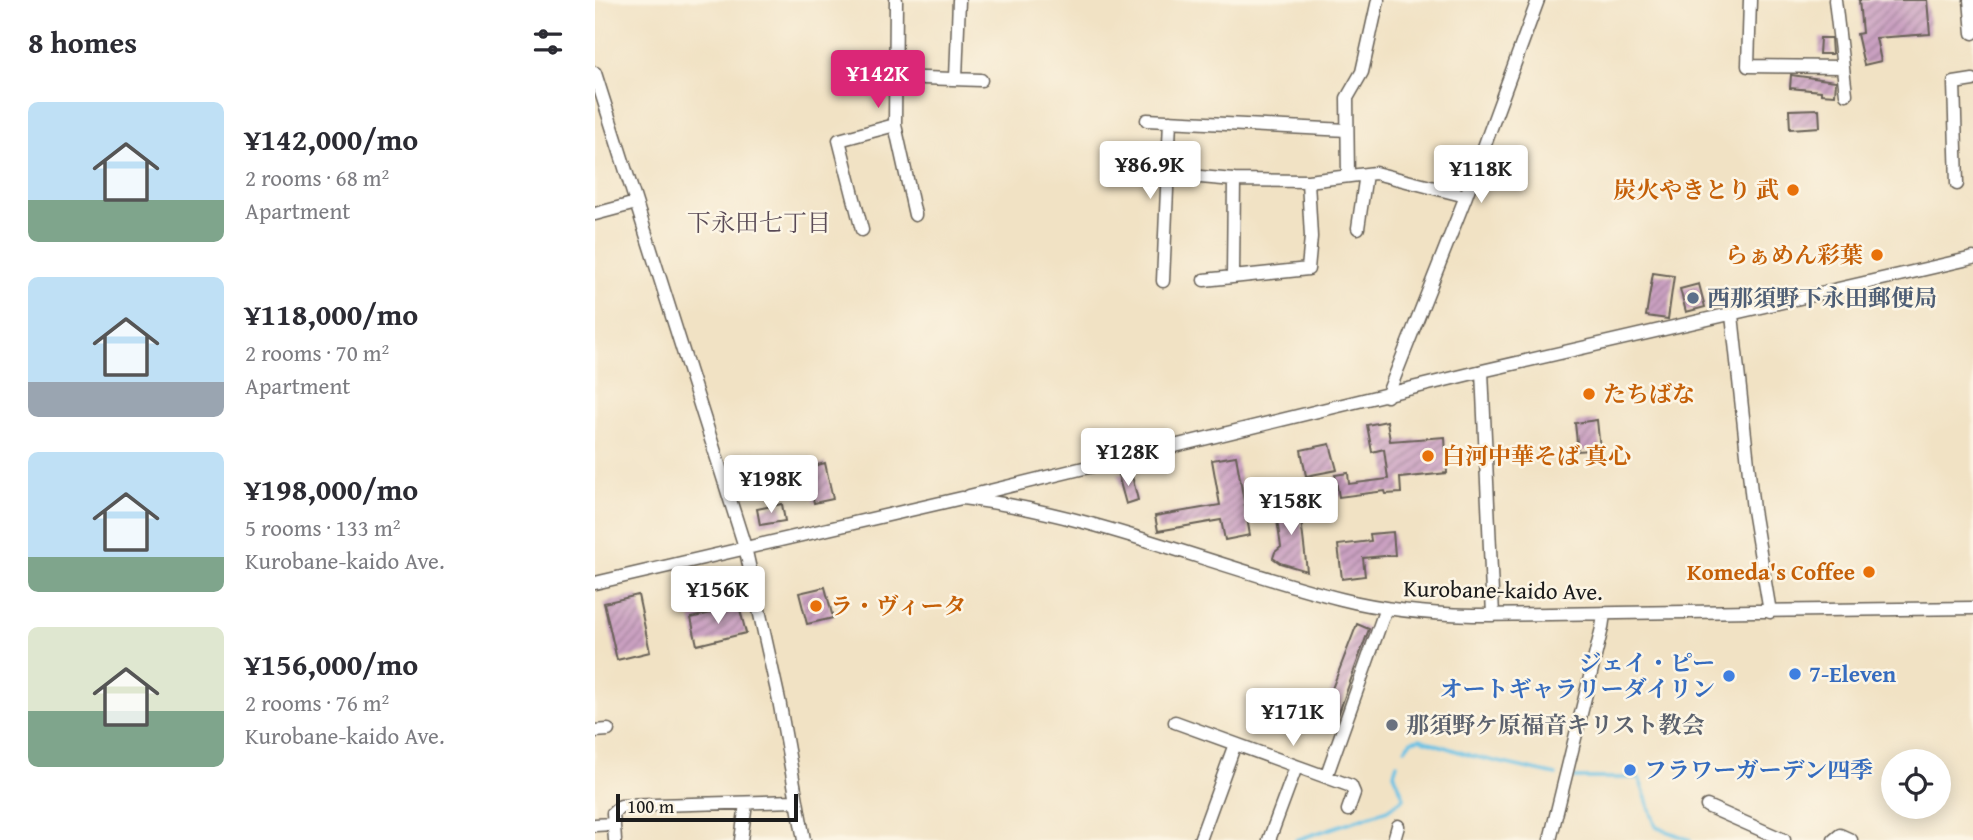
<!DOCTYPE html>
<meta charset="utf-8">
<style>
:root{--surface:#fff;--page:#f2f2f3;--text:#2b2b33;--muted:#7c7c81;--accent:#db2777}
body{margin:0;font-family:"Gentium Book Plus","Noto Serif JP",serif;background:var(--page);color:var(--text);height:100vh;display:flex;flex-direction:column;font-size:26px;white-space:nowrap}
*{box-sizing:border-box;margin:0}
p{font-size:23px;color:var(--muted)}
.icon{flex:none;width:38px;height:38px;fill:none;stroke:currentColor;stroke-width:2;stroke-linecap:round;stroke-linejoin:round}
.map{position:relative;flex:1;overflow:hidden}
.sheet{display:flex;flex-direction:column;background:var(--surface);width:595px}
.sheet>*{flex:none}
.tools{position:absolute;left:1286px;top:749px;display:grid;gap:14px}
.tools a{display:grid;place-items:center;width:70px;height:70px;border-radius:50%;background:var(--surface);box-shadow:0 4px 18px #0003;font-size:35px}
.scale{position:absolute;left:21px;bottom:18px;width:182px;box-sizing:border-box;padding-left:7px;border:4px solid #1c1c1c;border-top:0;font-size:19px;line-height:24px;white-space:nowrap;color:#1c1c1c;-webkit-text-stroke:5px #fcf5e5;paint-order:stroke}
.price{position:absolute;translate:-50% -60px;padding:0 16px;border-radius:7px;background:#fff;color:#222;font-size:23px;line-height:46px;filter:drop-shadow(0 2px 4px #0008)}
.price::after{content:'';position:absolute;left:50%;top:42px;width:21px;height:16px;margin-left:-10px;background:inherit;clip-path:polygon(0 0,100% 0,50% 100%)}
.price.on{background:var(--accent);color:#fff}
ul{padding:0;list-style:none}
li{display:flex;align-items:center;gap:21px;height:175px;padding:0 28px}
li span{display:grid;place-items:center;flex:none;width:196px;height:140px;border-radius:10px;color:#555}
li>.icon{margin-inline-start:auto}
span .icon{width:84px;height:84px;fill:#fffc;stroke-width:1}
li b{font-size:30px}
h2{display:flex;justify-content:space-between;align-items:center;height:84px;padding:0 28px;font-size:30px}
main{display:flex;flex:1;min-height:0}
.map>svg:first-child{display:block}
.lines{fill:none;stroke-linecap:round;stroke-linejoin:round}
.stream{stroke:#67c1e5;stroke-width:3.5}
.building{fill:url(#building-hatch)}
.minor-casing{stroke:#676157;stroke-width:15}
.minor{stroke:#fff;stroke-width:12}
.food-dot{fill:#e8710a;stroke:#fcf5e5;stroke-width:2.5}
.service-dot{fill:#5c6f8a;stroke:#fcf5e5;stroke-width:2.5}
.shop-dot{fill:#3f7fe0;stroke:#fcf5e5;stroke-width:2.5}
.worship-dot{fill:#6b7280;stroke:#fcf5e5;stroke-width:2.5}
.labels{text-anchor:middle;stroke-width:5;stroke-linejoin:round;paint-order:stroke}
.food-label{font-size:23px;font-weight:bold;fill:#c56008;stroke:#fcf5e5;text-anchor:end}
.service-label{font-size:23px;font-weight:bold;fill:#4e5e75;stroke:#fcf5e5;text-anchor:start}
.street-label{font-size:23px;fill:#1c1c1c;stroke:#fcf5e5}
.shop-label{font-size:23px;font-weight:bold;fill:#366cbe;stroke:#fcf5e5;text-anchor:start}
.worship-label{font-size:23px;font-weight:bold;fill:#5b616d;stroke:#fcf5e5;text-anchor:start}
.neighbourhood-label{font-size:24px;fill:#594a56;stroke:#fcf5e5}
</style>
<main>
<section class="sheet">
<h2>8 homes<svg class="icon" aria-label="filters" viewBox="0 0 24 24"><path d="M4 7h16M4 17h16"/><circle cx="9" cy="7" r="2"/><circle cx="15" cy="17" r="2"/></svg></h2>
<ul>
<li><span style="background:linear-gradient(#bfe0f5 70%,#7fa58c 0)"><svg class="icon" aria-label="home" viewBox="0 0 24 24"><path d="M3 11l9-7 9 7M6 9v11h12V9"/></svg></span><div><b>¥142,000/mo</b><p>2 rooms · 68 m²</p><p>Apartment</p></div></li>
<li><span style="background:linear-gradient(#bfe0f5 75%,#9aa5b1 0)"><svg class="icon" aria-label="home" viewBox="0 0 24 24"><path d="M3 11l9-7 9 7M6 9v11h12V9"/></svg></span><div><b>¥118,000/mo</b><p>2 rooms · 70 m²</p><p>Apartment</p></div></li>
<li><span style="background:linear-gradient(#bfe0f5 75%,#7fa58c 0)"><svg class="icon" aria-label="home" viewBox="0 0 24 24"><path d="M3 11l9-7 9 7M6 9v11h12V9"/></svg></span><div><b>¥198,000/mo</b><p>5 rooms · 133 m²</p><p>Kurobane-kaido Ave.</p></div></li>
<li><span style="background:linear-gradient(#dfe7d0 60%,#7fa58c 0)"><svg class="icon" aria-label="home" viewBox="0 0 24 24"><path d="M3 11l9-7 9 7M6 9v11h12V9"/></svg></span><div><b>¥156,000/mo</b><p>2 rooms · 76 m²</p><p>Kurobane-kaido Ave.</p></div></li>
</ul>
</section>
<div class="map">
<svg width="1378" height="840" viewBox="0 0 1378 840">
<defs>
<pattern id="building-hatch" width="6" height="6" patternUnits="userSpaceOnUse" patternTransform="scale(1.75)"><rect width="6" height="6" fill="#caa0c1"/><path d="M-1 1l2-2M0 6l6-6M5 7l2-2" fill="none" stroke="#a3829c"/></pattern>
</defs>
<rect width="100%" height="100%" fill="#fcf5e5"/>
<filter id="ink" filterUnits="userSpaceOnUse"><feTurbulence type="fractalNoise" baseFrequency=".0143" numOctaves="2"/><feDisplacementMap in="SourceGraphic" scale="14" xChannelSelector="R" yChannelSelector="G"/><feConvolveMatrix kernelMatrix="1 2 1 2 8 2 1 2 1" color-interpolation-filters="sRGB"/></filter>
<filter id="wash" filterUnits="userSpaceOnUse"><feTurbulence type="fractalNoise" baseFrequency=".00686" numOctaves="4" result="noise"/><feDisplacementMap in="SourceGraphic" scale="28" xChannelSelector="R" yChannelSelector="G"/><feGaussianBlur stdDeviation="1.57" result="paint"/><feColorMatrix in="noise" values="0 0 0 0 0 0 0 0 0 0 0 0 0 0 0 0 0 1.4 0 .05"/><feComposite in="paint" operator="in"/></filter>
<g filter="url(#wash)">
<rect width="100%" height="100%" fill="#f1e2c4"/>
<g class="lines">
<path class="stream" d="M 810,749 L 816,741 L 825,739 L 877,756 L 961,775
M 979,778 L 1044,778 L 1061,827 L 1095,840
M 701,840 L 792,810 L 809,798 L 799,773 L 802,764"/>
</g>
<g id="blocks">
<path class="building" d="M 1264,0 L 1332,0 L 1335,34 L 1281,38 L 1286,61 L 1269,65 L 1262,34 L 1267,33 Z
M 1225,38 L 1236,38 L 1237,54 L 1224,54 Z
M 1196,75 L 1241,81 L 1240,95 L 1226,94 L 1226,91 L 1195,88 Z
M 1224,109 L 1225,127 L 1195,129 L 1194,110 Z
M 1058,273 L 1079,276 L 1073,319 L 1051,316 Z
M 1104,284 L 1110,307 L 1091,312 L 1085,289 Z
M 1002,420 L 1005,449 L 983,451 L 980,423 Z
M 792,421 L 795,441 L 850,437 L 852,473 L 805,478 L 806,493 L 791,494 L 790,491 L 744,497 L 740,475 L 753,473 L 754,484 L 793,479 L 789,449 L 777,452 L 772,425 Z
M 735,444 L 742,470 L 711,476 L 706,450 Z
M 641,456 L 655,535 L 630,540 L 626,520 L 563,531 L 560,516 L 625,505 L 617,460 Z
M 230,463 L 238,499 L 219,503 L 211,468 Z
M 536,472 L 543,500 L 531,504 L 523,475 Z
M 704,502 L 712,571 L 685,563 L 678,558 L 680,552 L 686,547 L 680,506 Z
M 187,504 L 190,521 L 165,525 L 162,509 Z
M 798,532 L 800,555 L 768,558 L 770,576 L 747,579 L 743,545 L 776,541 L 775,534 Z
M 230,587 L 238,618 L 212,624 L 204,593 Z
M 43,595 L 55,652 L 22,660 L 9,603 Z
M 144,606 L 151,633 L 102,645 L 96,618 Z
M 762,624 L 774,629 L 742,718 L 728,712 Z"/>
</g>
</g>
<g filter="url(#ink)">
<use href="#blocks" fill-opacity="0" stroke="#676157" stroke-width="2"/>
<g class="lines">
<defs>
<path id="minor" d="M 301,0 L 300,125 L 320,215
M 1155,0 L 1153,66 L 1248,67
M 1240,0 L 1251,94
M 1375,0 L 1378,33
M 0,73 L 150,547 L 184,700 L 209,840
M 300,77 L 386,80
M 361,78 L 364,0
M 552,120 L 752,130
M 572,174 L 639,180
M 753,176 L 752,98 L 767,72 L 783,0
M 1362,184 L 1359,83 L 1378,80
M 0,214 L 41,203
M 763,228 L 771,174
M 267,230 L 244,140 L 300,125
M 638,275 L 639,180 L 713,181 L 780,173 L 871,196
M 609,280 L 713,269 L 716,237 L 713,181
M 568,281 L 575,121
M 1137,315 L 1158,510 L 1175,612
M 887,371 L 898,615
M 792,396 L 871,196 L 943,0
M 374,496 L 887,371 L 1378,258
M 0,583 L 367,498 C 497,513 619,567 746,599 C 789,610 833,614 878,615 L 1378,608
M 580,722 L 756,786 L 759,793 L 753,810
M 0,731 L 13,730
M 731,777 L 791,608
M 1112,806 L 1189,840
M 0,825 L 17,824
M 20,840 L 18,813 L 26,806 L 200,801
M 146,840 L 151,804
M 605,840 L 640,744
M 674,840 L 701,767
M 799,840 L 803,826
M 955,840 L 1007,628 L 1009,614
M 1239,840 L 1245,835 L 1256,840"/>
</defs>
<use href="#minor" class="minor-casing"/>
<use href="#minor" class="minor"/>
</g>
</g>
<g class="food-dot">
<circle cx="1198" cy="190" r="7"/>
<circle cx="1282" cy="255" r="7"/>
<circle cx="994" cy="394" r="7"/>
<circle cx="833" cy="456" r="7"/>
<circle cx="1274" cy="572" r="7"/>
<circle cx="221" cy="606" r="7"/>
</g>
<circle class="service-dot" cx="1098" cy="298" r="7"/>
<g class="shop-dot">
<circle cx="1200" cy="674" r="7"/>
<circle cx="1134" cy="676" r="7"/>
<circle cx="1035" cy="770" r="7"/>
</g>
<circle class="worship-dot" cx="797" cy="725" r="7"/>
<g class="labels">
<g class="food-label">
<text x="1184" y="198">炭火やきとり 武</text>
<text x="1268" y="263">らぁめん彩葉</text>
<text x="1008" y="402" text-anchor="start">たちばな</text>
<text x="847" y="464" text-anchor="start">白河中華そば 真心</text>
<text x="1260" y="580">Komeda's Coffee</text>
<text x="235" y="614" text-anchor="start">ラ・ヴィータ</text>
</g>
<g class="service-label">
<text x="1112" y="306">西那須野下永田郵便局</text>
</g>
<g class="street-label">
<text transform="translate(908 590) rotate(1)" y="8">Kurobane-kaido Ave.</text>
</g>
<g class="shop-label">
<text x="1120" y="671" text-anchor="end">ジェイ・ピー<tspan x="1120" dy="26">オートギャラリーダイリン</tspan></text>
<text x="1214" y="682">7-Eleven</text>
<text x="1049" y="778">フラワーガーデン四季</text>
</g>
<g class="worship-label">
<text x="811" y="733">那須野ケ原福音キリスト教会</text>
</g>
<g class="neighbourhood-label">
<text x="164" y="231">下永田七丁目</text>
</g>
</g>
</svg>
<div class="tools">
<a><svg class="icon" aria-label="locate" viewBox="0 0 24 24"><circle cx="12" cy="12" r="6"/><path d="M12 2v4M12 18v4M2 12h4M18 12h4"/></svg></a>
</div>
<div class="scale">100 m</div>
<b class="price on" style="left:283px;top:110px">¥142K</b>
<b class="price" style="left:555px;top:201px">¥86.9K</b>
<b class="price" style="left:886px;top:205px">¥118K</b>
<b class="price" style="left:533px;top:488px">¥128K</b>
<b class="price" style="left:176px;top:515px">¥198K</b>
<b class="price" style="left:696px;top:537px">¥158K</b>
<b class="price" style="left:123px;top:626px">¥156K</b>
<b class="price" style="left:698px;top:748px">¥171K</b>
</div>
</main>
